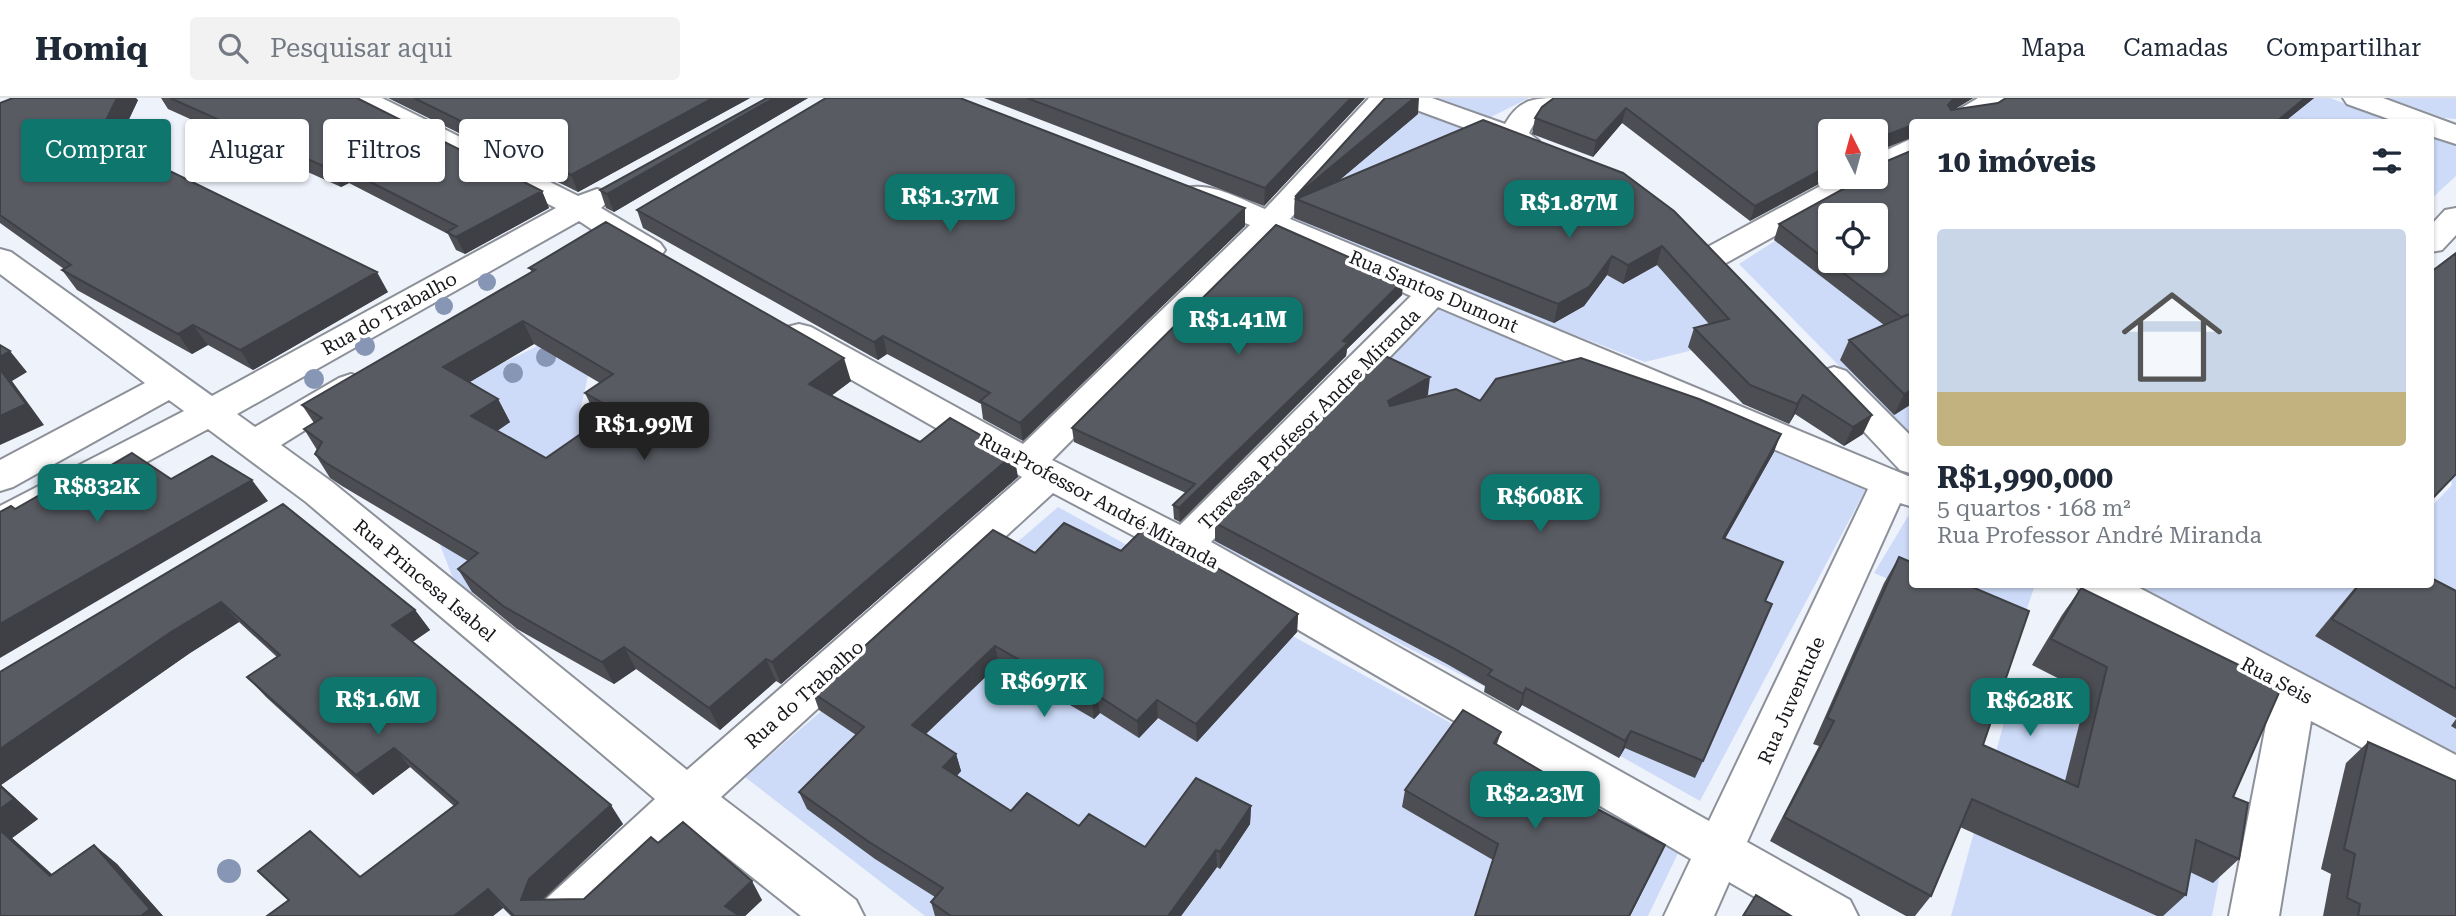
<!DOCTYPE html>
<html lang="pt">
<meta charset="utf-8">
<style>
:root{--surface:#fff;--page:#f2f2f3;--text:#1f2937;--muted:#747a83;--line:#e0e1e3;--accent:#0f766e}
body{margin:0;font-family:"Roboto Serif",serif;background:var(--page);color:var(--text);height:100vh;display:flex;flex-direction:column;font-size:26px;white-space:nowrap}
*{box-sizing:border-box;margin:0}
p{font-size:23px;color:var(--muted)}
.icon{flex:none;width:38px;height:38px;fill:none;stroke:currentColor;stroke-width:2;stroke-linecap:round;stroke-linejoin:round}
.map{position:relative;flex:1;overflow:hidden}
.details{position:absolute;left:1909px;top:21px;width:525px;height:469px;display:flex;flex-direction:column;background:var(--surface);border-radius:7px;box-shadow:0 2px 5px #0004}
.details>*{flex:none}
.hud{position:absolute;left:21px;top:21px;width:665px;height:63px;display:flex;gap:14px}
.needle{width:46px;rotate:354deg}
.tools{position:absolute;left:1818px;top:21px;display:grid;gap:14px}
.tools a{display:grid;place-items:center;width:70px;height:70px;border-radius:7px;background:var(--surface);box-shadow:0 2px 5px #0004;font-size:35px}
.price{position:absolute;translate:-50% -60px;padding:0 16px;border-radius:14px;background:var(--accent);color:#fff;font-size:23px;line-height:46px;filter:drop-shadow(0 2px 4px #0008)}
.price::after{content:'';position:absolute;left:50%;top:42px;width:21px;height:16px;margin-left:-10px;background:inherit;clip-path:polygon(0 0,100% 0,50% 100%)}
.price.current{background:#222;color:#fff}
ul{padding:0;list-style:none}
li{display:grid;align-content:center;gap:14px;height:371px;padding:0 28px}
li+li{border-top:2px solid var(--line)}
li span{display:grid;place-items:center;height:217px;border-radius:7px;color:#555}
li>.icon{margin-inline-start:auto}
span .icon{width:126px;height:126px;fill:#fffc;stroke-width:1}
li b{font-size:30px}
h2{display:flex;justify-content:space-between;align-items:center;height:84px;padding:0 28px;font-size:30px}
.chip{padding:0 24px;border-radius:7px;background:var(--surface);box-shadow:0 2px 5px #0004;font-size:24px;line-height:63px}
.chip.current{background:var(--accent);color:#fff}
header{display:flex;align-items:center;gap:42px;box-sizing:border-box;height:98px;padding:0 35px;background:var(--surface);border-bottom:2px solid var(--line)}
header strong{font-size:33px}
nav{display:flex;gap:38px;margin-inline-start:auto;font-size:24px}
.search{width:490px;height:63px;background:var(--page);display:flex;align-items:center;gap:18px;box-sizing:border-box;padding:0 24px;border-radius:7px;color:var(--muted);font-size:26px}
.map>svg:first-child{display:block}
.green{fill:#cddbf9;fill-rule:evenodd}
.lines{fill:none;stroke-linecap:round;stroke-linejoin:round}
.minor-casing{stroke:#8c9098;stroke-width:4}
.minor{fill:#fff;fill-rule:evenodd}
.tree{fill:#8896b6}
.wall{fill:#4c4e54;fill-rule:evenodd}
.shaded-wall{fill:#3e4045}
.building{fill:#585b62;stroke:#3e4045;stroke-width:2;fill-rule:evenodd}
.labels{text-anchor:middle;stroke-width:7;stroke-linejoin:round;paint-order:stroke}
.street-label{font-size:19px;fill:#16171a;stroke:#fff}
</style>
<header>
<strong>Homiq</strong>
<div class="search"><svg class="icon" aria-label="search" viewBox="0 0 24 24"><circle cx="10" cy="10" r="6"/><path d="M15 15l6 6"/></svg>Pesquisar aqui</div>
<nav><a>Mapa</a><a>Camadas</a><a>Compartilhar</a></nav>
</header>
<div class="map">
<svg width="2456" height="818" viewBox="0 0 2456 818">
<rect width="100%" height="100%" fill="#eef2fb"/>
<path class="green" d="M 1389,0 L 1636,99 L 1769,233 L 1645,264 L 1287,126 Z
M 1438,0 L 1529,0 L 1491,19 Z
M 2285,0 L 2330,0 L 2395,24 L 1996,24 Z
M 2388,0 L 2456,0 L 2456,21 L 2444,20 Z
M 2431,38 L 2456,47 L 2456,78 L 2431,101 Z
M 1913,60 L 1913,343 L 1739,166 L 1875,79 ZM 1830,117 L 1876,117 L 1876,163 L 1830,163 Z
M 1440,211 L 1867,389 L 1700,703 L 1608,651 L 1201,445 Z
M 572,231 L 610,256 L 588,278 L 580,313 L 698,394 L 575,408 L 462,503 L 440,447 L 540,373 L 507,345 L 464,284 Z
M 2456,368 L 2456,660 L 2138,487 L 2431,486 L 2431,409 L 2452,387 L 2450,372 Z
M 1058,409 L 1680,751 L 1648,818 L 925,818 L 745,679 Z
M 1913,410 L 1913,486 L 2035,487 L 2018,537 L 1874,475 Z
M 2014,588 L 2239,679 L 2212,818 L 1951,818 Z"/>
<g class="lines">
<defs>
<path id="minor" d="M 346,0 L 382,0 L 578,98 L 597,91 L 608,94 L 612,100 L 601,110 L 660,145 L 665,152 L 660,159 C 633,166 602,137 579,123 L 237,316 L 255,329 L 339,280 L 351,276 L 363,280 L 369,288 L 363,296 L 281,347 L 332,384 L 687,672 L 1022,379 L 787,245 L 782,237 L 787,229 L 799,226 L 811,229 L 1023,346 L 1250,127 L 1187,102 L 1183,96 L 1187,90 C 1212,84 1242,102 1265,111 L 1369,0 L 1432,0 L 1505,26 C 1520,0 1534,0 1564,0 C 1552,17 1540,12 1529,35 L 1539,43 L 1535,49 L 1525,52 L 1395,4 L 1290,121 L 1913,380 L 1913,409 L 1900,405 L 1747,744 L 1850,802 L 1858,818 L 1788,818 L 1729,784 L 1714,818 L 1664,818 L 1691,761 L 1170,457 L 1053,395 L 721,699 L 856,802 L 864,818 L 801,818 L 689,729 L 596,818 L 537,818 L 545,802 L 655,701 L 306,404 L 208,331 L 14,435 L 0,439 L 0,408 L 184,313 L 169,302 L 13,389 L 0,393 L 0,362 L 145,285 L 0,176 L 0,151 L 11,154 L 212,298 L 556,110 L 350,6 ZM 1275,137 L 1411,198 L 1180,427 L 1052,362 ZM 1438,209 L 1868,391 L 1709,723 L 1211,444 Z
M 1978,0 L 2012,0 C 1996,23 1969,24 1944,24 L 1948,18 Z
M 2343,0 L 2383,0 L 2456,27 L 2456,46 L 2431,38 L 2431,24 L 2397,24 L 2347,6 Z
M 1913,40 L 1913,61 L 1876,78 L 1876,57 Z
M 1837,79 L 1874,79 L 1870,85 L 1726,165 L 1715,168 L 1704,165 L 1699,158 L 1704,151 Z
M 2456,110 L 2456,137 L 2442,152 L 2431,154 L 2431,127 L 2445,112 Z
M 1834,269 L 1846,273 L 1913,340 L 1913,376 L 1900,372 L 1822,289 L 1816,281 L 1822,273 Z
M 2076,486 L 2132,486 L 2456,657 L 2456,699 L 2311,623 L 2279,818 L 2229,818 L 2271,601 L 2082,497 Z"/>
</defs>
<use href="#minor" class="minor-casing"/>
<use href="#minor" class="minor"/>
</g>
<g class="tree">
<circle cx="487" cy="184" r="9"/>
<circle cx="444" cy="208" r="9"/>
<circle cx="365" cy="248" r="10"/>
<circle cx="546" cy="259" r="10"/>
<circle cx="513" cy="275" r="10"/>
<circle cx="314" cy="281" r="10"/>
<circle cx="56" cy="379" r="10"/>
<circle cx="229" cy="773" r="12"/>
</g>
<path class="wall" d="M 161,0 L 357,0 L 542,93 L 549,110 L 465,156 L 456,152 L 448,136 L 349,85 L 341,89 L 168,11 Z
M 388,0 L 750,0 L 578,94 Z
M 767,0 L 808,0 L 614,114 L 606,110 L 600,92 Z
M 984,0 L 1365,0 L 1264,108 Z
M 1554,0 L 1973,0 L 1955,11 L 1998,5 L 2006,0 L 2314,0 L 2284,24 L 1913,24 L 1880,53 L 1880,61 L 1876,70 L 1876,33 L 1750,123 L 1622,25 L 1593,59 L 1532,36 L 1535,20 Z
M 138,2 L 117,47 L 388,194 L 253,272 L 208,247 L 192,256 L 77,192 L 62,172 L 64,171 L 0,125 L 0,5 Z
M 1418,16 L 1338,83 L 1623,75 L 1863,336 L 1844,348 L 1795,316 L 1789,326 L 1743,306 L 1688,249 L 1694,230 L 1709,226 L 1657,167 L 1623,186 L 1607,177 L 1584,208 L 1554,225 L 1294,120 L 1295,99 Z
M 1882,65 L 1913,305 L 1894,317 L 1840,262 L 1849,242 L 1884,227 L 1774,142 L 1779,126 L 1877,72 Z
M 1245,110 L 1245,128 L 1023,343 L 983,321 L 981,306 L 887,256 L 878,262 L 643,130 L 637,112 Z
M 529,170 L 851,283 L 831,298 L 920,344 L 1018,379 L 781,586 L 776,583 L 720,632 L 636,571 L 614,586 L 517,531 L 472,494 L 458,471 L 468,463 L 342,388 L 330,380 L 315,356 L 317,352 L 304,331 L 314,325 L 302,307 L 532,174 ZM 534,246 L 600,285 L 585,295 L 596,318 L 602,322 L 546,360 L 497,333 L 510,324 L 498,301 L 470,284 Z
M 1403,183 L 1402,197 L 1347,251 L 1346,258 L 1180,424 L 1174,421 L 1173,407 L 1186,395 L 1074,344 L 1072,330 Z
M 1381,256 L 1428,297 L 1424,299 L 1480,303 L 1774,354 L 1725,441 L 1765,503 L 1703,663 L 1695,680 L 1625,650 L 1619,660 L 1522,607 L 1518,613 L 1484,594 L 1485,588 L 1447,566 L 1215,443 L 1215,425 Z
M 283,406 L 415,512 L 430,532 L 412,544 L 623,726 L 543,802 L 584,801 L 658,745 L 762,802 L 745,818 L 511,818 L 503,810 L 493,818 L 267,818 L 360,779 L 454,708 L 410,669 L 373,697 L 266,599 L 247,579 L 277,559 L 239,524 L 190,555 L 1,687 L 38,721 L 12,740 L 52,776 L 94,747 L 117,766 L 163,818 L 0,818 L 0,574 Z
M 1121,453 L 1298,516 L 1297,534 L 1197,644 L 1158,620 L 1139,640 L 1100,615 L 1094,621 L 999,566 L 926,636 L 956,656 L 961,673 L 957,678 L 1011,713 L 1079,728 L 1145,749 L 1251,708 L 1250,726 L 1220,771 L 1217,769 L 1181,818 L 935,818 L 931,804 L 935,799 L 875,761 L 807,711 L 799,694 L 856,637 L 819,612 L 813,595 L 1035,455 Z
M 1899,459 L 1983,647 L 2065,683 L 2087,595 L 2032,567 L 2062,517 L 2081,490 L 2233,699 L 2239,761 L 2213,785 L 2190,774 L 2186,797 L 2163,818 L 2157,818 L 1960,729 L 1931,798 L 1915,818 L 1906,818 L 1770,743 L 1819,648 L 1813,646 L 1884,485 Z
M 2358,486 L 2431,486 L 2456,493 L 2456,620 L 2315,538 Z
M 2456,621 L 2456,631 L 2451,628 Z
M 1501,634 L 1497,646 L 1590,702 L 1588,707 L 1658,763 L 1630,818 L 1475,818 L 1493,762 L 1402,709 L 1405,692 Z
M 2368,644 L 2456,818 L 2323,818 L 2331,776 L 2321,771 L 2346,665 Z"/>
<path class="shaded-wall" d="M 117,0 L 136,0 L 138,2 L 112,57 L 98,38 Z
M 713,0 L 750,0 L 578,94 L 571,77 Z
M 774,0 L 808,0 L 614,114 L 607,96 Z
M 1351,0 L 1365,0 L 1264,108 L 1265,90 Z
M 1414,0 L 1419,0 L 1418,16 L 1310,107 L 1296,101 L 1294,120 L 1295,99 Z
M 1954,0 L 1973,0 L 1947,16 L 1948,7 Z
M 2305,0 L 2314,0 L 2284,24 L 2275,24 Z
M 1626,10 L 1622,25 L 1593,59 L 1596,43 Z
M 1913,27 L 1913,39 L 1876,54 L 1881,39 Z
M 1830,67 L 1830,79 L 1832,79 L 1750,123 L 1755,108 Z
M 339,68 L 349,85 L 341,89 L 332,72 Z
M 542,93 L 549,110 L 465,156 L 456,139 Z
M 1245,110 L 1245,128 L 1023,343 L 1020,325 Z
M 1662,148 L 1657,167 L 1623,186 L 1628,167 Z
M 1612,158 L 1607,177 L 1584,208 L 1554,225 L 1558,206 Z
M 377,174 L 388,194 L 253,272 L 240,252 Z
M 1403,183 L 1402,197 L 1347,251 L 1346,258 L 1180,424 L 1179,410 L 1343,243 Z
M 523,223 L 534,246 L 456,292 L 443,269 Z
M 193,227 L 208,247 L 192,256 L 178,236 Z
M 883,238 L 887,256 L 878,262 L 874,244 Z
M 10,253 L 27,274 L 12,283 L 44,327 L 0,347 L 0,259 Z
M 844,260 L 851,283 L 816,309 L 809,286 Z
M 1430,279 L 1428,297 L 1386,321 L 1388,303 Z
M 1913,291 L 1913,305 L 1894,317 L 1904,296 Z
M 1803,297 L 1795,316 L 1789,326 L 1797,306 Z
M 498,301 L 510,324 L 484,342 L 471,318 Z
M 1872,317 L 1863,336 L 1844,348 L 1853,329 Z
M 1781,336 L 1774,354 L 1715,458 L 1723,440 Z
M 1014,356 L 1018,379 L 781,586 L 772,564 Z
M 252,382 L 268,403 L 0,560 L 0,526 Z
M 221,504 L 239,524 L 190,555 L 1,687 L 38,721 L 12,740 L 74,797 L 50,778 L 0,732 L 0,651 L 171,534 Z
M 415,512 L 430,532 L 407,548 L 392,527 Z
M 1298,516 L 1297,534 L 1197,644 L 1196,626 Z
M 995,548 L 999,566 L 917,644 L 912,627 Z
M 624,549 L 636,571 L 614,586 L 602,564 Z
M 766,561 L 776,583 L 720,632 L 709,610 Z
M 1526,590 L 1522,607 L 1518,613 L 1523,596 Z
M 1097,597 L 1100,615 L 1094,621 L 1092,603 Z
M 1157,602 L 1158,620 L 1139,640 L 1137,623 Z
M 1631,633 L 1625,650 L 1619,660 L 1625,643 Z
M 394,650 L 410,669 L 373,697 L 356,677 Z
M 956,656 L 961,673 L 948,686 L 943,669 Z
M 611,707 L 623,726 L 543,800 L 536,818 L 521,802 L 529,781 Z
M 1251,708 L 1250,726 L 1220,771 L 1220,754 Z
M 94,747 L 117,766 L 163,818 L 141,818 Z
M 1216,752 L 1217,769 L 1181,818 L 1168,818 Z
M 752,783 L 762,802 L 745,818 L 731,818 L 725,808 Z
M 488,791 L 503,810 L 493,818 L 454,818 Z"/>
<path class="building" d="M 13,0 L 117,0 L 98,38 L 377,174 L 240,252 L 193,227 L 178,236 L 62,172 L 71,167 L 0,117 L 0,5 Z
M 170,0 L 357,0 L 542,93 L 456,139 L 447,134 L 457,128 L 339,68 L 332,72 Z
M 414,0 L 713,0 L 571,77 Z
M 767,0 L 774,0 L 607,96 L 600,92 Z
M 826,0 L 960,0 L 1245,110 L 1020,325 L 980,303 L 990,295 L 883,238 L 874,244 L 637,112 Z
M 1027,0 L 1351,0 L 1265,90 Z
M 1385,0 L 1414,0 L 1295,99 Z
M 1554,0 L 1954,0 L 1948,7 L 1951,12 L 1998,5 L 2006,0 L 2305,0 L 2276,24 L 1921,24 L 1921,23 L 1913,24 L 1913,27 L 1881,39 L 1880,61 L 1876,61 L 1876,33 L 1830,33 L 1830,67 L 1755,108 L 1626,10 L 1596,43 L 1535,20 L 1542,9 Z
M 1483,22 L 1623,75 L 1674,113 L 1872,317 L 1853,329 L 1803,297 L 1797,306 L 1750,287 L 1694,230 L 1729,221 L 1662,148 L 1628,167 L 1612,158 L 1589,189 L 1558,206 L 1296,101 Z
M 1913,52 L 1913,215 L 1901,219 L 1779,126 L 1865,79 L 1876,79 L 1876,73 L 1882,65 ZM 1830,117 L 1876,117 L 1876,163 L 1830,163 Z
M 606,124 L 844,260 L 809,286 L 920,344 L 950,320 L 1014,356 L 772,564 L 766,561 L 709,610 L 624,549 L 602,564 L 503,508 L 458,471 L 478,455 L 326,365 L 315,356 L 322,344 L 304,331 L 322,320 L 302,307 L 535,172 L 529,170 ZM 523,223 L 613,276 L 585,295 L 615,312 L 546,360 L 471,318 L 498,301 L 443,269 Z
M 1276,127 L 1403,183 L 1343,243 L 1348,245 L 1179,410 L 1173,407 L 1195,386 L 1072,330 Z
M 2456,155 L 2456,376 L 2431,402 L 2431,174 Z
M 1912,215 L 1913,291 L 1904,296 L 1849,242 Z
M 0,247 L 10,253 L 0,259 Z
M 1381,256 L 1430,279 L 1388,303 L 1390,308 L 1456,291 L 1480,303 L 1496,281 L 1581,260 L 1699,301 L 1781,336 L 1723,440 L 1783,464 L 1765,503 L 1772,506 L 1703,663 L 1631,633 L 1625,643 L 1526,590 L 1523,596 L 1488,577 L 1492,572 L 1451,549 L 1215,425 Z
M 0,271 L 26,306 L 0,318 Z
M 132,355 L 171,381 L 212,358 L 252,382 L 0,526 L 0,414 L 11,408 L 15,411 L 80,374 L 89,380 Z
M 283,406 L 415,512 L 392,527 L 611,707 L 529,781 L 521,802 L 584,801 L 651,739 L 658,745 L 683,724 L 752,783 L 725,808 L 740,818 L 514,818 L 488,791 L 454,818 L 267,818 L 289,802 L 258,773 L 310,733 L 360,779 L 458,705 L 394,650 L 356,677 L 247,579 L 280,557 L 221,504 L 171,534 L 0,651 L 0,574 Z
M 1064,425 L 1121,453 L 1145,429 L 1298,516 L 1196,626 L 1157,602 L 1137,623 L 1097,597 L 1092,603 L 995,548 L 912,627 L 956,656 L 943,669 L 1011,713 L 1027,695 L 1079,728 L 1089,716 L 1145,749 L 1196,680 L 1251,708 L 1220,754 L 1216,752 L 1168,818 L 951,818 L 931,804 L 943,790 L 869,744 L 799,694 L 864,629 L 813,595 L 993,432 L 1035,455 Z
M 1899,459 L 1913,465 L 1913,486 L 1965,486 L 2029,513 L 1983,647 L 2078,689 L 2107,569 L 2051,541 L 2081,490 L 2282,588 L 2233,699 L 2248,705 L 2239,761 L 2196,742 L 2186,797 L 1972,701 L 1931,798 L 1784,719 L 1834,623 L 1827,620 Z
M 2431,480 L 2456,493 L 2456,591 L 2332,521 L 2360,486 L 2431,486 Z
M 1463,612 L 1501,634 L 1494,645 L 1590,702 L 1588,706 L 1665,747 L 1629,818 L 1475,818 L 1498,746 L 1405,692 Z
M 2368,644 L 2456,683 L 2456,818 L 2358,818 L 2360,806 L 2347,800 L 2355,756 L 2344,751 Z
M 0,688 L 14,701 L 0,711 Z
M 0,732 L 50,778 L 94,747 L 150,811 L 141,818 L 0,818 Z
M 1756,797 L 1791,818 L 1743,818 Z"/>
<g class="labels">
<g class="street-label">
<text transform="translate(1434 193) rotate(23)" y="7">Rua Santos Dumont</text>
<text transform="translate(389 215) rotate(-29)" y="7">Rua do Trabalho</text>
<text transform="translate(1309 321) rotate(-45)" y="7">Travessa Profesor Andre Miranda</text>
<text transform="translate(1099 402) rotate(28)" y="7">Rua Professor André Miranda</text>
<text transform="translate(425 482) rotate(40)" y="7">Rua Princesa Isabel</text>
<text transform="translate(2277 582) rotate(28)" y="7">Rua Seis</text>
<text transform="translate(804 596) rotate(-42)" y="7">Rua do Trabalho</text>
<text transform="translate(1791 602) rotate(-66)" y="7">Rua Juventude</text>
</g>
</g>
</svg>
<div class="tools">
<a><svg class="needle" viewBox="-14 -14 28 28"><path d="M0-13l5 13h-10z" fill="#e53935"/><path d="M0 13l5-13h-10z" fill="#747a83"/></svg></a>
<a><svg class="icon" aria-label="locate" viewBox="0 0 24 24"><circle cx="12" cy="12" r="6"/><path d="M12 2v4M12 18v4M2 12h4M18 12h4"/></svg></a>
</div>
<b class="price" style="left:950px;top:136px">R$1.37M</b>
<b class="price" style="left:1569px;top:142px">R$1.87M</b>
<b class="price" style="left:1238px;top:259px">R$1.41M</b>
<b class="price current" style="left:644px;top:364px">R$1.99M</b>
<b class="price" style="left:97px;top:426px">R$832K</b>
<b class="price" style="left:1540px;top:436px">R$608K</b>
<b class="price" style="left:1044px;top:621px">R$697K</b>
<b class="price" style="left:378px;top:639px">R$1.6M</b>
<b class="price" style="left:2030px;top:640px">R$628K</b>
<b class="price" style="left:1535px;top:733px">R$2.23M</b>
<div class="hud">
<a class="chip current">Comprar</a>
<a class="chip">Alugar</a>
<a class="chip">Filtros</a>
<a class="chip">Novo</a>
</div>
<section class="details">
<h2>10 imóveis<svg class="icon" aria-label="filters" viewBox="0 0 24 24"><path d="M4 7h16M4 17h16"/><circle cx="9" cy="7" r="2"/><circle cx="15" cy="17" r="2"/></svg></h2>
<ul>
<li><span style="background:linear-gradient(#c9d6e8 75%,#c2b280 0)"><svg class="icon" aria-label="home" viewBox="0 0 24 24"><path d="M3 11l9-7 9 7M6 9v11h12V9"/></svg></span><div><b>R$1,990,000</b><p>5 quartos · 168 m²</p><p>Rua Professor André Miranda</p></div></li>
</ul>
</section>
</div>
